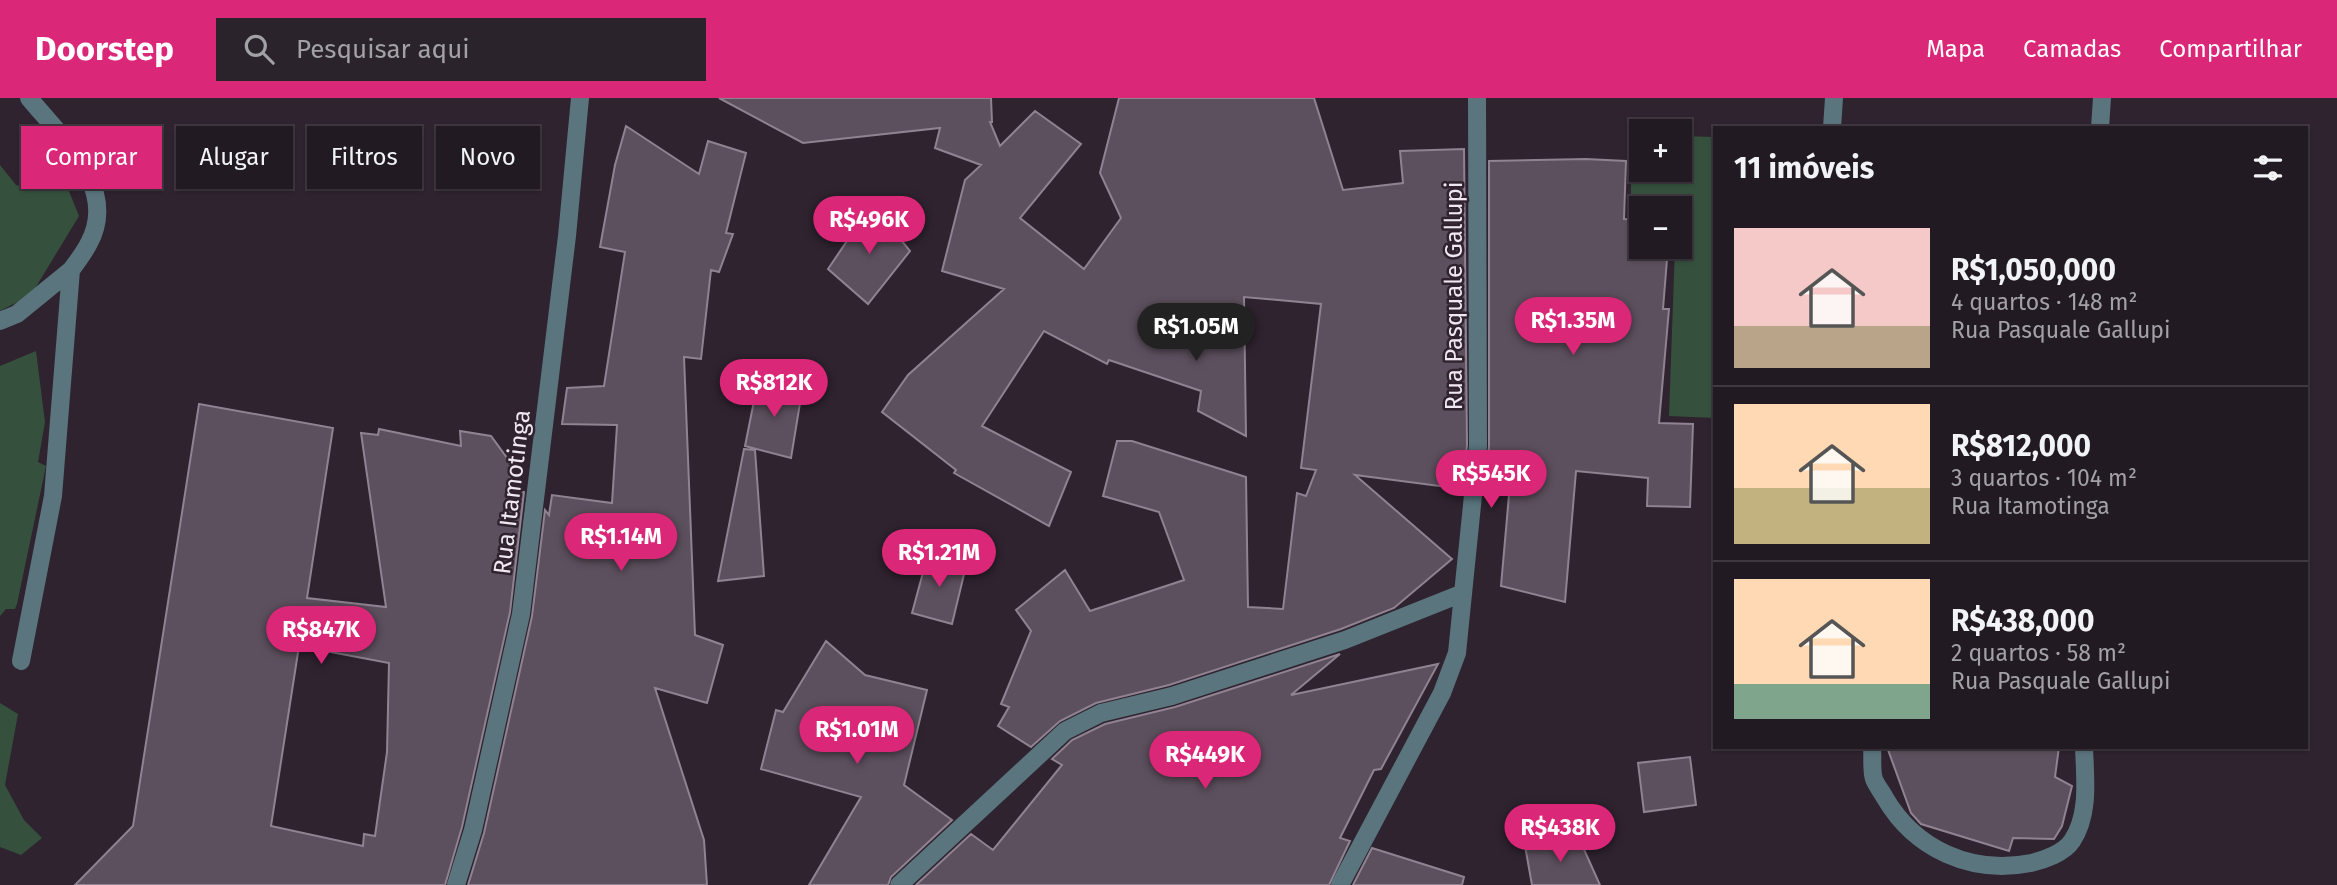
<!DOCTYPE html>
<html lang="pt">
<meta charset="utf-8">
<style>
:root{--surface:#221a23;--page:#2a232b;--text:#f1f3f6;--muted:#a2a1a6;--line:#3f3841;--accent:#db2777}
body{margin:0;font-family:"Fira Sans",sans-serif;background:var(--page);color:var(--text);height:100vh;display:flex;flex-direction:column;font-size:26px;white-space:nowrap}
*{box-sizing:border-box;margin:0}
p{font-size:23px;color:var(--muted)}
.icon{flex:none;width:38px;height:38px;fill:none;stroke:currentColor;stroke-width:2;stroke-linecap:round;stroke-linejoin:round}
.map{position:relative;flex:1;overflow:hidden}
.panel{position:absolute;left:1713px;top:28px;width:595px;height:623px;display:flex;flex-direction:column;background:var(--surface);border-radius:0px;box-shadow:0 2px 5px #0004,0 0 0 2px var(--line)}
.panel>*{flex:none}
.hud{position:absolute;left:21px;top:28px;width:665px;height:63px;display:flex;gap:14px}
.tools{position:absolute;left:1629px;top:21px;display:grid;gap:14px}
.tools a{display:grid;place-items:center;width:63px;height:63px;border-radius:0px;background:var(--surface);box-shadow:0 2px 5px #0004,0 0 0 2px var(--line);font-size:35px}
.price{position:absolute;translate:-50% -60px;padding:0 16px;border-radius:24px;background:var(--accent);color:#fff;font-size:23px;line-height:46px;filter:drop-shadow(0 2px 4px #0008)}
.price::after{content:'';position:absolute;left:50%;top:42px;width:21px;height:16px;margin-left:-10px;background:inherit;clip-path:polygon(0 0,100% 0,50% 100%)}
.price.active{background:#222;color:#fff}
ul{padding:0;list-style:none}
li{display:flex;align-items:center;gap:21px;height:175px;padding:0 21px}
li+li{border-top:2px solid var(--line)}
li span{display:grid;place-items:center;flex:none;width:196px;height:140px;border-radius:0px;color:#555}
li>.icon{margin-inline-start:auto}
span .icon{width:84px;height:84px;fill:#fffc;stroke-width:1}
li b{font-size:30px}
h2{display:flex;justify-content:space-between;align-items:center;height:84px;padding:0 21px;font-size:30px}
.chip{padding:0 24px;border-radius:0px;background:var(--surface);box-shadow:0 2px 5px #0004,0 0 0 2px var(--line);font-size:24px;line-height:63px}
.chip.active{background:var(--accent);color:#fff}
header{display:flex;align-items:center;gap:42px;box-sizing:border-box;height:98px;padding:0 35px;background:var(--accent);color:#fff}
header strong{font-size:33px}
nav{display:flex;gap:38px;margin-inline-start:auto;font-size:24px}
.search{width:490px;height:63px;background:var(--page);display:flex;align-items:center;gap:18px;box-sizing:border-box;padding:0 24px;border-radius:0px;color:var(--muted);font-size:26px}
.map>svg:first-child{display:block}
.green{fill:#35513d}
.building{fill:#5d505e;stroke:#908291;stroke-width:2;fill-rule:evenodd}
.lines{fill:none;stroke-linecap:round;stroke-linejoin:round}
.minor{stroke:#5a757e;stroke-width:18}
.labels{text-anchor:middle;stroke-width:5;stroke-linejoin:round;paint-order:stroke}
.street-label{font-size:24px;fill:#f0e8f0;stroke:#2e232f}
</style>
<header>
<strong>Doorstep</strong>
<div class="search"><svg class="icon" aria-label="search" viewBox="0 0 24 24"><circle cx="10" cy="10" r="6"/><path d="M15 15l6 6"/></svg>Pesquisar aqui</div>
<nav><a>Mapa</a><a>Camadas</a><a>Compartilhar</a></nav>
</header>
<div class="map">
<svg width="2337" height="787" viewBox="0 0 2337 787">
<rect width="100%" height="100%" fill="#2e232f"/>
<path class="green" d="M 1633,36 L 1641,36 L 1642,72 L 1680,72 L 1680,38 L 1715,39 L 1715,320 L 1669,318 L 1675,149 L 1680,149 L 1680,110 L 1642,110 L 1641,117 L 1630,116 Z
M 0,67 L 16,87 L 38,92 L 60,71 L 79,118 L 31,197 L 0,213 Z
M 36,253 L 45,324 L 38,364 L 46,368 L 17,506 L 15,511 L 6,511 L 0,518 L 0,268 Z
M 0,605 L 18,616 L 5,687 L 24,722 L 42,740 L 21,757 L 0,749 Z"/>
<path class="building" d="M 719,0 L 991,0 L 992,24 L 990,24 L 1000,48 L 1035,13 L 1081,46 L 1020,120 L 1084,171 L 1121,120 L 1100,75 L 1119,0 L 1314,0 L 1343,92 L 1403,85 L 1400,53 L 1464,51 L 1467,347 L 1462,391 L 1355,377 L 1452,461 L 1394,510 L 1341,531 L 1169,587 L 1096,605 L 1060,623 L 1031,649 L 998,628 L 1009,609 L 1001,606 L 1031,533 L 1016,512 L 1065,472 L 1090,513 L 1184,482 L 1159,414 L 1103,398 L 1117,343 L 1132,343 L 1246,379 L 1248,509 L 1283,511 L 1297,395 L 1306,398 L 1316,372 L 1301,370 L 1321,206 L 1244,199 L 1246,338 L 1198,313 L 1201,293 L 1109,262 L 1107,266 L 1044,233 L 982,328 L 1071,374 L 1049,428 L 954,375 L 956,372 L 882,314 L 908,277 L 1004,191 L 942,173 L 965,82 L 981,67 L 935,50 L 940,30 L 803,45 Z
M 626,28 L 699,76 L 708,43 L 746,55 L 726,135 L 733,136 L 719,174 L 711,172 L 701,261 L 684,259 L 695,537 L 723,547 L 707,605 L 655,590 L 704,742 L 707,787 L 468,787 L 484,735 L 532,518 L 545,412 L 549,417 L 552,397 L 612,405 L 617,327 L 562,326 L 567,290 L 604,288 L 625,154 L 600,149 L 615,67 Z
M 1586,61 L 1626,63 L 1624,121 L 1642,122 L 1642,149 L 1668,149 L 1663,211 L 1669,211 L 1659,325 L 1693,326 L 1690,409 L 1647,408 L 1648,380 L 1576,373 L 1565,504 L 1501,488 L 1509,397 L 1485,394 L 1489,348 L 1489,63 Z
M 872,106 L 910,153 L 868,206 L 828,171 Z
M 758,283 L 802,293 L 791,360 L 745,348 Z
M 199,306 L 333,330 L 307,500 L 386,509 L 361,335 L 378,337 L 379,331 L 461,348 L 460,333 L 491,338 L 510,364 L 510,392 L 524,394 L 510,514 L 462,729 L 445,787 L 75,787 L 133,728 ZM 299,548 L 389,565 L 387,654 L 375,738 L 364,736 L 363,748 L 271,728 Z
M 744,351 L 755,352 L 764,478 L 718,483 Z
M 928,456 L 966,468 L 952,526 L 912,515 Z
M 826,543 L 865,577 L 927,592 L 904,687 L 952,722 L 891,779 L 888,787 L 809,787 L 861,699 L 761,671 L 776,612 L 783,614 Z
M 1340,556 L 1291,597 L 1438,566 L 1381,671 L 1374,672 L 1340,740 L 1350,743 L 1329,787 L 916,787 L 971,736 L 993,752 L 1062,667 L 1052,661 L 1072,642 L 1105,626 L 1175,609 Z
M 1887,649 L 2059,649 L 2055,679 L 2072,688 L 2062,728 L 2054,741 L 2013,740 L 2009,753 L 1921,726 L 1911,715 Z
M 1690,659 L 1696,707 L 1644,714 L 1638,665 Z
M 1578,738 L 1600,787 L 1532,787 L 1525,748 Z
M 1372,750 L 1464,779 L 1462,787 L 1353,787 Z"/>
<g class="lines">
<path class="minor" d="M 1832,30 L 1834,0
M 2100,30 L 2102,0
M 0,223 L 17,216 L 71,172
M 21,563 L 53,398 L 71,172 C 77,164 84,155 89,145 C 119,90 61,39 29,0
M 1872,649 C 1873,659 1871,672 1874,681 C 1876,687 1882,694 1885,700 C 1915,751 1971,777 2031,765 C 2044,762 2064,755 2072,743 C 2090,716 2085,680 2084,649
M 456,787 L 473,732 L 521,516 L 567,138 L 580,0
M 899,787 L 1065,633 L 1101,615 L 1172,598 L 1345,542 L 1463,495
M 1340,787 L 1442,595 L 1457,555 L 1478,348 L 1477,0"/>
</g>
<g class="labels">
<g class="street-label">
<text transform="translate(1454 198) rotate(-90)" y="8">Rua Pasquale Gallupi</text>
<text transform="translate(512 394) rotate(-83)" y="8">Rua Itamotinga</text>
</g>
</g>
</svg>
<div class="tools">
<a>+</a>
<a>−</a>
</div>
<b class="price" style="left:869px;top:158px">R$496K</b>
<b class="price" style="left:1573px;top:259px">R$1.35M</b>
<b class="price active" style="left:1196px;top:265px">R$1.05M</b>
<b class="price" style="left:774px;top:321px">R$812K</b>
<b class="price" style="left:1491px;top:412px">R$545K</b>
<b class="price" style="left:621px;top:475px">R$1.14M</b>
<b class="price" style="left:939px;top:491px">R$1.21M</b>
<b class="price" style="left:321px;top:568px">R$847K</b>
<b class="price" style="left:857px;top:668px">R$1.01M</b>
<b class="price" style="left:1205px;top:693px">R$449K</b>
<b class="price" style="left:1560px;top:766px">R$438K</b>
<div class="hud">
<a class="chip active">Comprar</a>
<a class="chip">Alugar</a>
<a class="chip">Filtros</a>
<a class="chip">Novo</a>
</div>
<section class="panel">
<h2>11 imóveis<svg class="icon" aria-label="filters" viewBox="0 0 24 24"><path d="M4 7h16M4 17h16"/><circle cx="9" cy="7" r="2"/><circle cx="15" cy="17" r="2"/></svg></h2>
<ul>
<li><span style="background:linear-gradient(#f6c9c9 70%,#b9a48a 0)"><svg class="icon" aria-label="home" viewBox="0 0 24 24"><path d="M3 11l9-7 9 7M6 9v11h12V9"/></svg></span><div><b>R$1,050,000</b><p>4 quartos · 148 m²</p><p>Rua Pasquale Gallupi</p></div></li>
<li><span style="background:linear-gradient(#ffd9b3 60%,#c2b280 0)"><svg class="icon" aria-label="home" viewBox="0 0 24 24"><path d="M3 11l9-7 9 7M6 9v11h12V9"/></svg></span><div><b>R$812,000</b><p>3 quartos · 104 m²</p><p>Rua Itamotinga</p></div></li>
<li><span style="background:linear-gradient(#ffd9b3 75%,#7fa58c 0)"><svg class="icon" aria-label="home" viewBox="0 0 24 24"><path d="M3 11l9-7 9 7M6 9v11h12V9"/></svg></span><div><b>R$438,000</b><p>2 quartos · 58 m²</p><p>Rua Pasquale Gallupi</p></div></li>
</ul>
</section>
</div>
